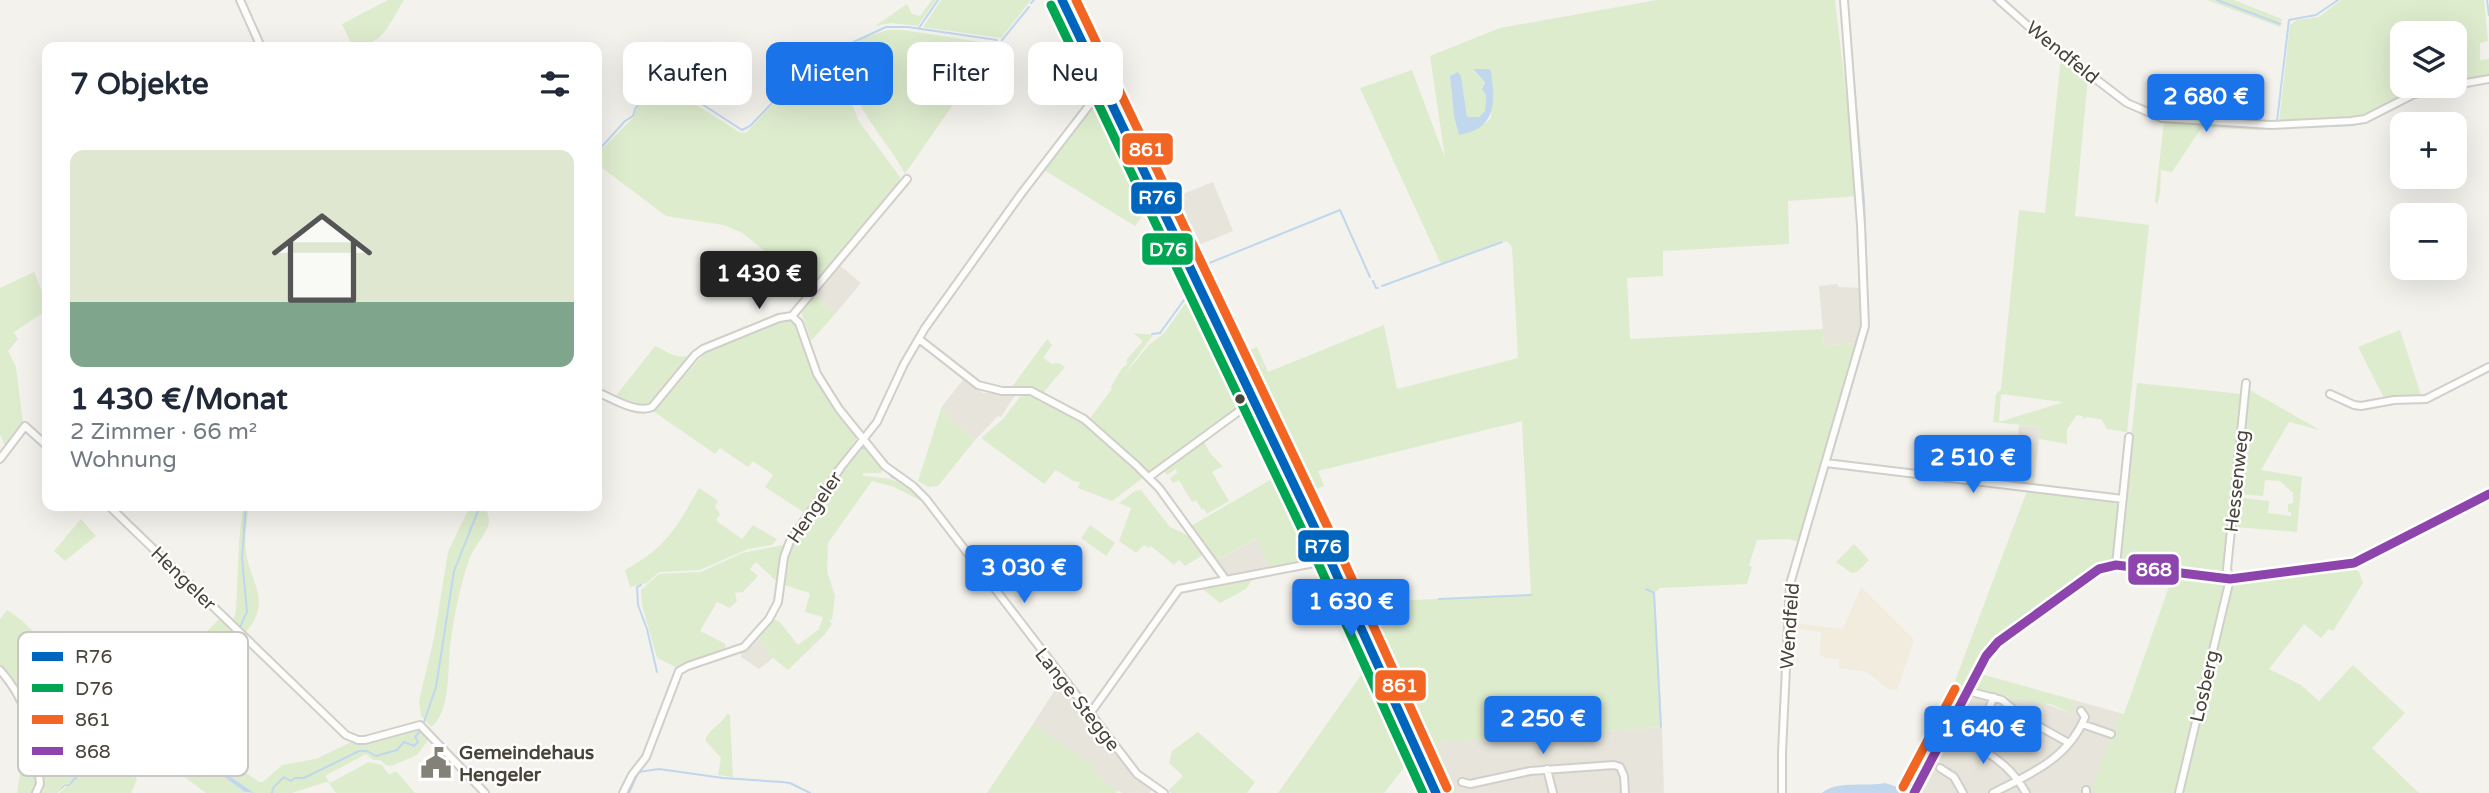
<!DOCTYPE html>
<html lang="de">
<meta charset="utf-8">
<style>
:root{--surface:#fff;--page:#f2f2f3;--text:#1f2937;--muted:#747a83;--line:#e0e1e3;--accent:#1a73e8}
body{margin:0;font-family:"Varela Round",sans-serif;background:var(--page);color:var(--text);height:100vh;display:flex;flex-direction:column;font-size:26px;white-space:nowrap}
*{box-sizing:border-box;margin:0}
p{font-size:23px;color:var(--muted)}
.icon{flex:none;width:38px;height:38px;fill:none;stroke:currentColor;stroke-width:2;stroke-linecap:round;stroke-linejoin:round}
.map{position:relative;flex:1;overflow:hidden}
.side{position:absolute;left:42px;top:42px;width:560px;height:469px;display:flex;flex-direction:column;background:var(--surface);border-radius:14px;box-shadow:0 7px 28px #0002}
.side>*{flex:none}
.guide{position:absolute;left:623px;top:42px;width:665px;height:63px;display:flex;gap:14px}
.fabs{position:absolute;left:2390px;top:21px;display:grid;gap:14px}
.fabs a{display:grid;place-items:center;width:77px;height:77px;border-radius:14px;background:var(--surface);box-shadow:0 7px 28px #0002;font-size:35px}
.price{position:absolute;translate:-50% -60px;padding:0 16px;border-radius:7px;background:var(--accent);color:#fff;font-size:23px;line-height:46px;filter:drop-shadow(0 2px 4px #0008)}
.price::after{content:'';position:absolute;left:50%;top:42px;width:21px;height:16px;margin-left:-10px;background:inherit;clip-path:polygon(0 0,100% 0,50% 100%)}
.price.on{background:#222;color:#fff}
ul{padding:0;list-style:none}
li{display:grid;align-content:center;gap:14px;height:371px;padding:0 28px}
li+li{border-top:2px solid var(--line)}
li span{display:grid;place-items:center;height:217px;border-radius:14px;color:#555}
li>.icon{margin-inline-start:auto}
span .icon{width:126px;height:126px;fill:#fffc;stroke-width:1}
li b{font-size:30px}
h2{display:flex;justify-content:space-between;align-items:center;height:84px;padding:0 28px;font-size:30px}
.tag{padding:0 24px;border-radius:14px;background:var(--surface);box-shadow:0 7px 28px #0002;font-size:24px;line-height:63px}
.tag.on{background:var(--accent);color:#fff}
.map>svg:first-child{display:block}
.residential{fill:#e7e4db}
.commercial{fill:#f1ecde}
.green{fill:#deecce;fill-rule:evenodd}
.water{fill:#c0d7ee}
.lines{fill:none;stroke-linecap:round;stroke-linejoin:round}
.stream{stroke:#c0d7ee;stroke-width:2}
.minor-casing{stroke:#d1cfca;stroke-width:10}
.major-casing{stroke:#d4cfbc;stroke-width:11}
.minor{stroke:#fdfdfc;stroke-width:6}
.major{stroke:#f1efe5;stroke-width:8}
.bus-1-casing{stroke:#fff;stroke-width:14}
.bus-2-casing{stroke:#fff;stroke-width:14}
.bus-3-casing{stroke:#fff;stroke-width:14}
.bus-4-casing{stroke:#fff;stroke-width:14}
.bus-1{stroke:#0065bd;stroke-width:9}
.bus-2{stroke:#00a651;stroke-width:9}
.bus-3{stroke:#f26522;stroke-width:9}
.bus-4{stroke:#8e44ad;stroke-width:9}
.bus-dot{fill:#494439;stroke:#fff;stroke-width:2.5}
.labels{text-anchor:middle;stroke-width:5;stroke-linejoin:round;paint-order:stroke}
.street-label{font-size:19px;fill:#494439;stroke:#fff}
.poi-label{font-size:19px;font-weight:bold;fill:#494439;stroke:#fff;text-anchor:start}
.key{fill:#fff;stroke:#c8c7c4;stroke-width:2}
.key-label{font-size:19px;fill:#494439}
.line-badge{stroke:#fff;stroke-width:2.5}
.badge-label{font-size:19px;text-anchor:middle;font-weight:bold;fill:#fff}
</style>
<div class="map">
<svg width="2489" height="793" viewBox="0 0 2489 793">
<rect width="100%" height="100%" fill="#f3f2ed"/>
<path class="residential" d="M 1213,182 L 1233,231 L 1199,245 L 1193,230 L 1181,236 L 1165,201 Z
M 838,264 L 861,283 L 836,313 L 813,294 Z
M 1837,284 L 1839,287 L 1862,288 L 1863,329 L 1859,343 L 1824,345 L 1819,286 Z
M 963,380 L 983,393 L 1017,392 L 1001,417 L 998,416 L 975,440 L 948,417 L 942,406 Z
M 2019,425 L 2040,427 L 2034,485 L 2013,483 Z
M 1258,538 L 1270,569 L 1226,577 L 1215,561 Z
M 757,637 L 773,658 L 759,669 L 741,657 L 741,651 Z
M 1060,682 L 1134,776 L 1153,789 L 1149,793 L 1122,793 L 1093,773 L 1033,724 Z
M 1971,686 L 1975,690 L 1997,694 L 2003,699 L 2006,696 L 2040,702 L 2073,714 L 2071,709 L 2074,700 L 2120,713 L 2113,734 L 2110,737 L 2093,788 L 2093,793 L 1914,793 Z
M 1662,727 L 1664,793 L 1449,793 L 1435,743 Z"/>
<path class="commercial" d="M 1861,587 L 1914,640 L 1897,690 L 1888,689 L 1867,672 L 1839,668 L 1839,659 L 1825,658 L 1820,655 L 1821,632 L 1793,628 L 1794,623 L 1843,629 Z"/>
<path class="green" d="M 388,0 L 404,0 C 384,32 384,47 342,47 L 351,43 L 342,24 Z
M 932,0 L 936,0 L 918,26 L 891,23 L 875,26 L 907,4 L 912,14 L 920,16 Z
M 941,0 L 1031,0 L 1001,38 L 923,27 Z
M 1657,0 L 1835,0 L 1858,196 L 1788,201 L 1789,244 L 1663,251 L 1663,276 L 1627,278 L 1630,339 L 1823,329 L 1824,345 L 1859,343 L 1799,542 L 1789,539 L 1757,540 L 1749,565 L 1752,567 L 1747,584 L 1660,588 L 1655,592 L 1662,727 L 1436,743 L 1457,793 L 1446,793 L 1359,603 L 1531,594 L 1522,421 L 1318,471 L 1324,486 L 1306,493 L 1239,354 L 1257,347 L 1268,372 L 1384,325 L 1397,389 L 1518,358 L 1512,247 L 1508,242 L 1502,241 L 1441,264 L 1360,88 L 1412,70 L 1445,158 L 1430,56 L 1500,28 ZM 1474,69 L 1489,69 L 1491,71 L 1491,118 L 1487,122 L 1461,135 L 1453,106 L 1450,76 L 1461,76 L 1467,117 L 1479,117 L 1485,111 L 1486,95 L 1482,87 L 1485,81 L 1473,70 Z
M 2207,0 L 2234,0 L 2282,19 L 2280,27 Z
M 2341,0 L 2484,0 L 2488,41 L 2480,43 L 2480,60 L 2489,59 L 2489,75 L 2455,81 L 2455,33 L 2403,33 L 2403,86 L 2434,86 L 2394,99 L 2362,116 L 2346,120 L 2279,122 L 2290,25 L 2297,20 L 2319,17 Z
M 888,30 L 903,30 L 1001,45 L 963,103 L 954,103 L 905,174 C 894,152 877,134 865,113 C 853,95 854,69 846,49 L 866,37 Z
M 836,55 L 841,55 L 852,103 L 858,120 L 900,177 L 899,183 L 807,293 L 777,261 L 741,232 L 723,225 L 666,216 L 597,164 L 597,154 L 634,117 L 636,109 L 657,80 L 739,132 L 746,133 L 793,83 Z
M 2061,57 L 2088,77 L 2075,216 L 2149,225 L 2127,432 L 2107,429 L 2102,420 L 2088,417 L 2083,419 L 2083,416 L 2077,415 L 2067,429 L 2067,444 L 2039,439 L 2040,427 L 1993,422 L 1996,394 L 2001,389 L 2019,210 L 2045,213 ZM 2001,394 L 2063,402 L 2064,402 L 1999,422 Z
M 1100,100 L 1150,205 L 1135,226 L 1044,170 L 1089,109 Z
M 2164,121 L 2169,121 L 2272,128 L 2263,130 L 2202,127 L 2172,172 L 2161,170 L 2160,194 L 2157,205 L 2155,201 Z
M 34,272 L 47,303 L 47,310 L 14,332 L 18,339 L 8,351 L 16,367 L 23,423 L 5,446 L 0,434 L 0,288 Z
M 813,294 L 836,313 L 811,341 L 801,311 Z
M 1194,298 L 1245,402 L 1149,472 L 1090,418 L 1112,389 L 1111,387 L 1122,368 L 1127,365 L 1127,359 L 1143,341 L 1133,333 L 1153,335 L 1124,375 L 1149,345 L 1164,333 L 1185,304 Z
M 786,319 L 794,323 L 817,380 L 857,438 L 805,513 L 765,487 L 773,475 L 753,461 L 748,467 L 720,448 L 715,454 L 653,411 L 703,355 L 723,344 Z
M 2400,330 L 2422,398 L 2385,400 L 2358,347 Z
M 1047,339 L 1052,345 L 1043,358 L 1052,364 L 1059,363 L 1065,367 L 1043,393 L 1023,387 L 1012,387 Z
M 655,346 C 666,351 677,360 691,355 L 649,404 L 637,405 L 615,397 Z
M 2137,383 L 2242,394 L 2225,576 L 2120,563 L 2118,561 Z
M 2248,389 L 2320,430 L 2289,422 L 2261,470 L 2302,477 L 2297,532 L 2235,527 L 2237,502 L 2244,498 L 2269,501 L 2268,513 L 2291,516 L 2291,512 L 2288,512 L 2288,504 L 2293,503 L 2293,493 L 2280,481 L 2265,480 L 2263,496 L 2238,494 Z
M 1023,393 C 1064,399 1115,448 1144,477 L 1112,501 L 1078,488 L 1080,482 L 1073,481 L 1056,470 L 1044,484 L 981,438 L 1003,419 Z
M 942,406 L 948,417 L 975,440 L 938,486 L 928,487 L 918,481 Z
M 1204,439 C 1205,449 1215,459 1223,466 L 1212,472 L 1229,501 L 1207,514 L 1204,509 L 1202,510 L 1196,500 L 1192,502 L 1179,480 L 1173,483 L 1170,478 L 1177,473 L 1176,469 L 1167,475 L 1163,469 Z
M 859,447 L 865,447 L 883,469 L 881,473 L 863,473 L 863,476 C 887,478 910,479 923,502 L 894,487 L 872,481 L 828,543 L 827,571 L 835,596 L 832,620 L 829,620 L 832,624 L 824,635 L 788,670 L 773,658 L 757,637 L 773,619 L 779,621 L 798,645 L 819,629 L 823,617 L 805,612 L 810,593 L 784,585 L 786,559 L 790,549 Z
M 1279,475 L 1318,555 L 1313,561 L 1270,569 L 1257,538 L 1215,561 L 1189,527 Z
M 699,488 L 718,501 L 715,507 L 720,514 L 716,520 L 718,522 L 742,539 L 753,525 L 777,539 L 772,545 L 748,549 L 700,570 L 659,572 L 647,583 L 630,587 L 625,570 C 667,547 676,528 699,488 Z
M 1141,490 L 1170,527 L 1189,536 L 1203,555 L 1185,566 L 1179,560 L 1174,565 L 1151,546 L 1149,548 L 1144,545 L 1136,553 L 1119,541 L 1131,508 L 1119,503 L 1135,491 Z
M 2027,491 L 2120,501 L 2112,560 L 2103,561 L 1991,640 L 1965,690 L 1955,681 Z
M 243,506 L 248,506 C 248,520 244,536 246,551 C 250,585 274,601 244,634 L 233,622 L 236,610 L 239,542 Z
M 470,506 L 486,506 C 486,511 489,516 489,521 C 488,534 473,547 469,560 C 460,586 455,612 451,639 C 447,663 452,712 431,727 L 421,716 L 419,701 L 434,638 L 448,552 Z
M 81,519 L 96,536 L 65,561 L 54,551 Z
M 1090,525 L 1115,543 L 1106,556 L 1081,538 Z
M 1854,544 L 1869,560 L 1857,572 L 1851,573 L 1836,562 Z
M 783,545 L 779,584 L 756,562 L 750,569 L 758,576 L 743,592 L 735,593 L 737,601 L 730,608 L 717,602 L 700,631 L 726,644 L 724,652 L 676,667 L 657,658 L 642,605 L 641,590 L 659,574 L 701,572 L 742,553 Z
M 2352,567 L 2359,572 L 2363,583 L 2333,631 L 2329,629 L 2321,638 L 2304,624 L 2269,669 L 2301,685 L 2319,701 L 2353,665 L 2405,713 L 2372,748 L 2419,793 L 2182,793 L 2231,586 L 2234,581 Z
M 2112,568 L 2082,586 L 2008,638 L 1999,645 L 1981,674 L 2074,700 L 2071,709 L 2074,711 L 2073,714 L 2053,705 L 2021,699 L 2017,705 L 2007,696 L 2003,699 L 1997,694 L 1975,690 L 1973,686 L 1996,646 L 2096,574 Z
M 2173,575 L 2224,581 L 2226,585 L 2177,793 L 2093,793 L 2092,788 L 2110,737 L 2113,733 L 2120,713 L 2124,714 Z
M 1254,577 L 1246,589 L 1220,603 L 1200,587 Z
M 7,610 C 36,627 48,653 68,676 L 26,700 L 25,696 L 0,668 L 0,619 Z
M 219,619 L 241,637 L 220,669 L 173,703 L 214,750 L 259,782 L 263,782 L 282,765 L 316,759 L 349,743 L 393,736 L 417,726 L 426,734 L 428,740 L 417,755 L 391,766 L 386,765 L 380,760 L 373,760 L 366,754 L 325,776 L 330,783 L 369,762 L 382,765 L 389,775 L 396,771 L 415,793 L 336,793 L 329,783 L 326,782 L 292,793 L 273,793 L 273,787 L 272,793 L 254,793 L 150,720 L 155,714 L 151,718 C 105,712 112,745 90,769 L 82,771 L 57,793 L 42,793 L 44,788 L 39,758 L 132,701 L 166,673 Z
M 1369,664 L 1411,759 L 1384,793 L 1278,793 Z
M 21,709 C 31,727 41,774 33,793 L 17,793 L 24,749 Z
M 728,713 L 730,716 L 733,777 L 718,775 L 721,758 L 705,740 C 709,729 722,724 728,713 Z
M 143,718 L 245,792 L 248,793 L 206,793 L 138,743 L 128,763 L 137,779 L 131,793 L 59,793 L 83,772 L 92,772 L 114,729 Z
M 1033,724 L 1095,767 L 1093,773 L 1118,790 L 1116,793 L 987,793 Z
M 1198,732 L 1255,782 L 1247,793 L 1171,793 L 1168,791 L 1183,776 L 1169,763 L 1172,751 Z"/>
<path class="water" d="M 1473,69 L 1489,69 L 1491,71 C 1495,103 1497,128 1459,135 L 1454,116 L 1450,76 L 1458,72 L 1461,76 L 1467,117 L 1479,117 L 1485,111 L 1486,95 L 1482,89 L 1485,82 Z
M 233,634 L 216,663 L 198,675 L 190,687 L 178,693 L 150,720 L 254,793 L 245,792 L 143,718 L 114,729 L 92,772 L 83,772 L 69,786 L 65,786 L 57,793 L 64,785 L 69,784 C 75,773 83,774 91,768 C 95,765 98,757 100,753 C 110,729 122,714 150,718 L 177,691 L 189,686 L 197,674 L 216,662 Z
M 1885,783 L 1897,787 L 1903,793 L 1822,793 C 1837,780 1866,787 1885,783 Z"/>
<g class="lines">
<path class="stream" d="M 1069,0 L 1109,85
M 1993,0 L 2038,39 L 2092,80
M 2217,0 L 2280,24
M 2487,0 L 2489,15
M 1031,3 L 1034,0
M 919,28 L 938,0
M 1002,40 L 1029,7
M 845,46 L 886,27 L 908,27 L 997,40
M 1112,92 L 1168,210
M 2410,99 L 2428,94
M 2130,108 L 2158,120
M 2277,121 L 2289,20 L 2316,15 L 2338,0
M 2300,127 L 2354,125
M 597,152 L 625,121 L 633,116 L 635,109 L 657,78 L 657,75 L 742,130 L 750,126 L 795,79 L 839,51
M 1182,239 L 1223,323
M 1197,268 L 1340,210 L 1370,277
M 1373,281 L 1376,288 L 1378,288
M 1382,286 L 1502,242
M 1152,334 L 1160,333 L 1184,300 L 1193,294 L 1246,400
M 1239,357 L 1349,583 L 1443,793
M 858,450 L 863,447 L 868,450
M 1830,461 L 1867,332 L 1868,317 L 1864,201 L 1847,0
M 849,463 L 853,457
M 889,473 L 892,477 L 904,483
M 1808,534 L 1828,467
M 798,535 L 844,470
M 2108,562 L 2113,561 L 2115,548
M 2097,567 L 2105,563
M 641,585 L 637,587 L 638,605 L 647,629 L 657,672
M 1646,589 L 1654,593 L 1661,727
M 1439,599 L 1531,595
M 1792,622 L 1793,585 L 1806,542
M 240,627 L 247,612 L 242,558 L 246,506
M 1790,650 L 1791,630
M 1986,651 C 2003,624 2056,595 2084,576
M 424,722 L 436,687 L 454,571 L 480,506
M 639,772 L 659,769 L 723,778 L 782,782 L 790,783 L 810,793
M 1902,792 L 1913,790
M 272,793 L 273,788 L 284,777 L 291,781 L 295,778 L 304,778 L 359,751 L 367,751 L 376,756 L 397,750 L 404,742 L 414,746 L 418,742 L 415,737 L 420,731
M 629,793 L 639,771"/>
<defs>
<path id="minor" d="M 240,0 L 261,47
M 1999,0 L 2036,33 L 2127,103 L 2162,118 L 2271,125 L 2351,121 L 2365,119 L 2414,94 L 2453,86
M 2455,85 L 2489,79
M 792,316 L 907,179
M 919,339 L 978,385 L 1002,391 L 1031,391 L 1084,419 L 1136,465 L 1159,488 L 1226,580
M 597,392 C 612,398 636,414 652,407 L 695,355 L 703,349 L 779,318 L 792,316 L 799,323 L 817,374 L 839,409 L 885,466 L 913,486 L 926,499 L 1137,774 L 1164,793
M 2330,394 L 2354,405 L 2361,406 L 2394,400 L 2426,399 L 2489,367
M 0,459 L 25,426 L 47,446
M 1826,463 L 2123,499
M 1149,477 L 1253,401
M 109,506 L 346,735 L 358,740 L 365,740 L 420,725 L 485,793
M 2116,565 L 2129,437
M 0,670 C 30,704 31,731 39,774 L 40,784 L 36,793
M 1968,691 L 2002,700 L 2024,718 L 2069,743
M 1989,708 L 1994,697
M 1089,715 L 1179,589 L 1330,560
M 2082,724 L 2111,734
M 2025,731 L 2032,723
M 1945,734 C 1979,746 2008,760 2026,793
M 1940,768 L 1954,777 L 1963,793
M 1547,769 L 1553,793
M 1462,782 L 1470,784 L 1530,771 L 1614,765 L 1620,767 L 1624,776 L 1625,793
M 623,793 L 632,775 L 646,757 L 679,671 L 688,666 L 744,647 L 769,619 L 778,602 L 784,557 L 790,541 L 841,467 L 877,422 L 904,364 L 925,328 L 1021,194 L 1094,99 L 1105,92
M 1782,793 L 1782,752 L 1790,584 L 1865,326 L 1861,225 L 1844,0
M 1914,793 L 1986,656 L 1998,642 L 2086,578 L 2099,569 L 2116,565 L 2230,579 L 2354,563 L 2489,494
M 1993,793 C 2030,774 2068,759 2085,717 L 2081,711
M 2086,793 L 2086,790
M 2179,793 L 2230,579 L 2227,569 L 2246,383"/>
<path id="major" d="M 1062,0 L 1330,560 L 1436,793"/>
</defs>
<use href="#minor" class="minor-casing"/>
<use href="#major" class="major-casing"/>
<use href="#minor" class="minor"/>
<use href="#major" class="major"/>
<defs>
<path id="bus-1" d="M 1062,0 L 1330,560 L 1436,793"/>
<path id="bus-2" d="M 1051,5 L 1319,565 L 1423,793"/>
<path id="bus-3" d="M 1076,0 L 1341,555 L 1447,788
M 1903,787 L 1955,689"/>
<path id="bus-4" d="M 1914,793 L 1986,656 L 1998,642 L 2099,569 L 2116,565 L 2230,579 L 2354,563 L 2489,494"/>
</defs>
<use href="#bus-1" class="bus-1-casing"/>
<use href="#bus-2" class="bus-2-casing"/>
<use href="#bus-3" class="bus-3-casing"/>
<use href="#bus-4" class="bus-4-casing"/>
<use href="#bus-1" class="bus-1"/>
<use href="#bus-2" class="bus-2"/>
<use href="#bus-3" class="bus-3"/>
<use href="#bus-4" class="bus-4"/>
</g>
<defs>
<symbol id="civic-bare" viewBox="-9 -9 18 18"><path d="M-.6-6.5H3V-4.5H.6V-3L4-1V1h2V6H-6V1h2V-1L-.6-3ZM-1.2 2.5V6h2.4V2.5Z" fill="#848178" stroke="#fff" stroke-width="2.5" paint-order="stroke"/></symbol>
</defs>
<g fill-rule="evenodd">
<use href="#civic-bare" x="414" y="741" width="44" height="44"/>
</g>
<circle class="bus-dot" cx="1240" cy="399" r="6"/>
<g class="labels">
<g class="street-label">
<text transform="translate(2063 52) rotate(39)" y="7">Wendfeld</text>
<text transform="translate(2236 481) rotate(-84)" y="7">Hessenweg</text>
<text transform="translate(814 507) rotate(-56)" y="7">Hengeler</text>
<text transform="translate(184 578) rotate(44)" y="7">Hengeler</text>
<text transform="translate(1789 626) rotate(-86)" y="7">Wendfeld</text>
<text transform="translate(2204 686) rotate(-77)" y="7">Losberg</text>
<text transform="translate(1078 699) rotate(52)" y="7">Lange Stegge</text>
</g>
<g class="poi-label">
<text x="459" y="759">Gemeindehaus<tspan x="459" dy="22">Hengeler</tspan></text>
</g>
</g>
<rect x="18" y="632" width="230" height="144" rx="10" class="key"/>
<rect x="32" y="652" width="31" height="9" fill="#0065bd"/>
<rect x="32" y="684" width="31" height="8" fill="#00a651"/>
<rect x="32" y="715" width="31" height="9" fill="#f26522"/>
<rect x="32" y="747" width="31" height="8" fill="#8e44ad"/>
<g class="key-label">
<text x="75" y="663">R76</text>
<text x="75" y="695">D76</text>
<text x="75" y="726">861</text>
<text x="75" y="758">868</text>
</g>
<g class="line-badge">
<rect x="1121" y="132" width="53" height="34" rx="7" fill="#f26522"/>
<rect x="1130" y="181" width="53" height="34" rx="7" fill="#0065bd"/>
<rect x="1141" y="232" width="53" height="34" rx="7" fill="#00a651"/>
<rect x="1297" y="529" width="53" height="34" rx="7" fill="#0065bd"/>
<rect x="2127" y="553" width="53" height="33" rx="7" fill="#8e44ad"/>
<rect x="1374" y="669" width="53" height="33" rx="7" fill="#f26522"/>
</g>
<g class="badge-label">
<text x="1147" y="156">861</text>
<text x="1157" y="204">R76</text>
<text x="1168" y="256">D76</text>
<text x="1323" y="553">R76</text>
<text x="2154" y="576">868</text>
<text x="1400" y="692">861</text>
</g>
</svg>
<div class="fabs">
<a><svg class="icon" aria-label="layers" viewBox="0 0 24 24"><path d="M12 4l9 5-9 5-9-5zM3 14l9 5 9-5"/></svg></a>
<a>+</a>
<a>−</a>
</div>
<b class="price" style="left:2206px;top:134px">2 680 €</b>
<b class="price on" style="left:759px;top:311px">1 430 €</b>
<b class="price" style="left:1973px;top:495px">2 510 €</b>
<b class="price" style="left:1024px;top:605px">3 030 €</b>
<b class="price" style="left:1351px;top:639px">1 630 €</b>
<b class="price" style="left:1543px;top:756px">2 250 €</b>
<b class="price" style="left:1983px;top:766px">1 640 €</b>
<div class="guide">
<a class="tag">Kaufen</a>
<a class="tag on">Mieten</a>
<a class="tag">Filter</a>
<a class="tag">Neu</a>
</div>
<section class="side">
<h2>7 Objekte<svg class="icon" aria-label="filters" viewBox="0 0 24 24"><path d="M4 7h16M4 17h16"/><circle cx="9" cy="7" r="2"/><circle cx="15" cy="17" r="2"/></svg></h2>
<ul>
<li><span style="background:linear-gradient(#dfe7d0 70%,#7fa58c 0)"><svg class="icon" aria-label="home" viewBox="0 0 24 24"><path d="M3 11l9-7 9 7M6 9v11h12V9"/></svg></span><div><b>1 430 €/Monat</b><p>2 Zimmer · 66 m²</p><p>Wohnung</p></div></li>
</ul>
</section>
</div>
